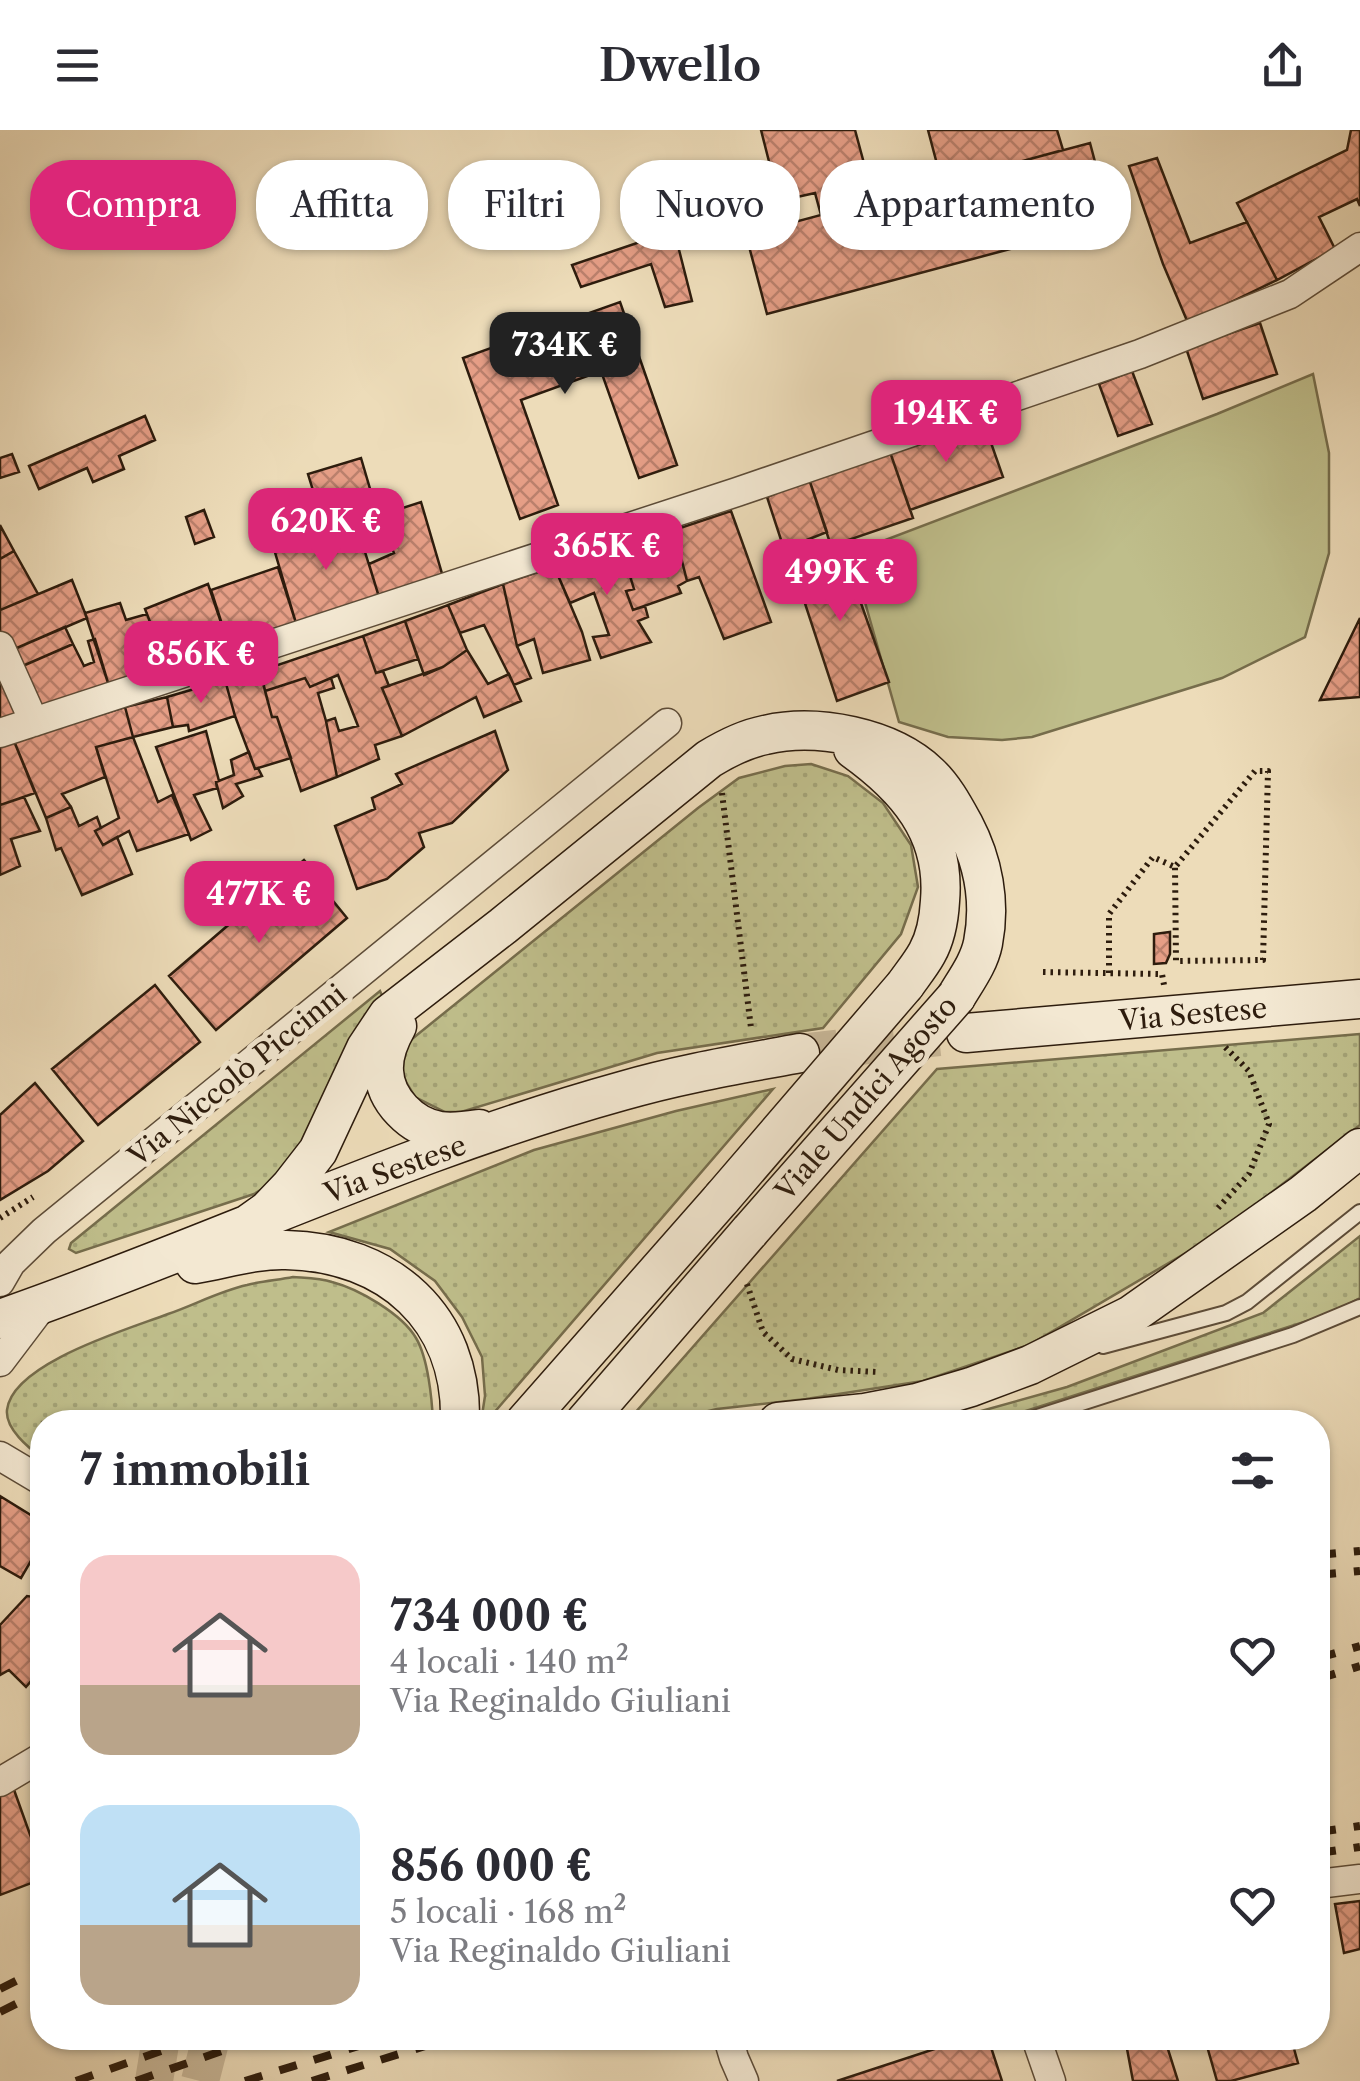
<!DOCTYPE html>
<html lang="it">
<meta charset="utf-8">
<style>
:root{--surface:#fff;--page:#f7f7f7;--text:#2b2b33;--muted:#7c7c81;--accent:#db2777}
body{margin:0;font-family:"Libre Caslon Text",serif;background:var(--page);color:var(--text);height:100vh;display:flex;flex-direction:column;font-size:38px;white-space:nowrap}
*{box-sizing:border-box;margin:0}
p{font-size:32px;color:var(--muted)}
.icon{flex:none;width:55px;height:55px;fill:none;stroke:currentColor;stroke-width:2;stroke-linecap:round;stroke-linejoin:round}
.map{position:relative;flex:1;overflow:hidden}
.details{position:absolute;left:30px;top:1280px;width:1300px;height:640px;display:flex;flex-direction:column;background:var(--surface);border-radius:40px;box-shadow:0 2px 8px #0004}
.details>*{flex:none}
.top-card{position:absolute;left:30px;top:30px;width:1300px;height:90px;display:flex;gap:20px}
.price{position:absolute;translate:-50% -85px;padding:0 22px;border-radius:20px;background:var(--accent);color:#fff;font-size:32px;line-height:65px;filter:drop-shadow(0 2px 5px #0008)}
.price::after{content:'';position:absolute;left:50%;top:60px;width:30px;height:22px;margin-left:-15px;background:inherit;clip-path:polygon(0 0,100% 0,50% 100%)}
.price.selected{background:#222;color:#fff}
ul{padding:0;list-style:none}
li{display:flex;align-items:center;gap:30px;height:250px;padding:0 50px}
li span{display:grid;place-items:center;flex:none;width:280px;height:200px;border-radius:30px;color:#555}
li>.icon{margin-inline-start:auto}
span .icon{width:120px;height:120px;fill:#fffc;stroke-width:1}
li b{font-size:42px}
h2{display:flex;justify-content:space-between;align-items:center;height:120px;padding:0 50px;font-size:42px}
.chip{padding:0 35px;border-radius:40px;background:var(--surface);box-shadow:0 2px 8px #0004;font-size:35px;line-height:90px}
.chip.selected{background:var(--accent);color:#fff}
header{display:flex;justify-content:space-between;align-items:center;height:130px;padding:0 50px;background:var(--surface);font-size:45px;font-weight:600}
.map>svg:first-child{display:block}
.grass{fill:url(#grass-dots);stroke:#766d4c;stroke-width:2.5}
.park{fill:#bfbe8b;stroke:#766d4c;stroke-width:2.5}
.building{fill:url(#building-cross-hatch);stroke:#2d1c0d;stroke-width:2.5}
.lines{fill:none;stroke-linecap:round;stroke-linejoin:round}
.secondary-tunnel{stroke:#c7b697;stroke-width:38;stroke-dasharray:38 19;stroke-linecap:butt}
.service-casing{stroke:#5d4c38;stroke-width:18}
.minor-casing{stroke:#5d4c38;stroke-width:31}
.secondary-casing{stroke:#2d1c0d;stroke-width:41}
.path{stroke:#2d1c0d;stroke-width:6;stroke-dasharray:2.5 5;stroke-linecap:butt}
.service{stroke:#f3e8d2;stroke-width:14}
.minor{stroke:#f3e8d2;stroke-width:28}
.secondary{stroke:#f3e8d2;stroke-width:38}
.rail{stroke:#2d1c0d;stroke-width:8;stroke-dasharray:18 18;stroke-linecap:butt}
.secondary-bridge-casing{stroke:#2d1c0d;stroke-width:41;stroke-linecap:butt}
.secondary-bridge{stroke:#f3e8d2;stroke-width:38}
.labels{text-anchor:middle;stroke-width:10;stroke-linejoin:round;paint-order:stroke}
.street-label{font-size:28px;fill:#2d1c0d;stroke:#f3e8d2}
</style>
<header><svg class="icon" aria-label="menu" viewBox="0 0 24 24"><path d="M4 6h16M4 12h16M4 18h16"/></svg>Dwello<svg class="icon" aria-label="share" viewBox="0 0 24 24"><path d="M12 15V3M7 8l5-5 5 5M5 13v7h14v-7"/></svg></header>
<div class="map">
<svg width="1360" height="1951" viewBox="0 0 1360 1951">
<defs>
<pattern id="grass-dots" width="8" height="8" patternUnits="userSpaceOnUse" patternTransform="scale(2.5)"><rect width="8" height="8" fill="#bfbe8b"/><path d="M2 2h.1M6 6h.1" fill="none" stroke="#a4a377" stroke-width="1.8" stroke-linecap="round"/></pattern>
<pattern id="building-cross-hatch" width="8" height="8" patternUnits="userSpaceOnUse" patternTransform="scale(2.5)"><rect width="8" height="8" fill="#e59e86"/><path d="M0 0l8 8M0 8l8-8" fill="none" stroke="#ba806c"/></pattern>
</defs>
<rect width="100%" height="100%" fill="#eddcb9"/>
<filter id="stains"><feTurbulence type="fractalNoise" baseFrequency=".002" numOctaves="4"/><feColorMatrix values="0 0 0 0 .2 0 0 0 0 .09 0 0 0 0 .02 0 0 0 .5 -.17"/></filter>
<radialGradient id="worn" r=".72"><stop offset=".6" stop-color="#630" stop-opacity="0"/><stop offset="1" stop-color="#630" stop-opacity=".3"/></radialGradient>
<path class="grass" d="M 811,634 L 848,646 L 883,673 L 911,715 L 918,757 L 901,804 L 823,898 L 657,923 L 461,982 L 445,982 L 415,967 L 406,952 L 401,936 L 407,913 L 698,678 L 739,648 L 785,636 Z
M 380,861 L 384,870 C 353,933 318,1029 254,1064 L 76,1123 L 69,1119 L 71,1113 Z
M 1360,904 L 1360,995 L 1213,1107 L 1029,1215 L 923,1251 L 806,1269 L 717,1279 L 661,1292 L 627,1292 L 937,939 Z
M 773,959 L 486,1292 L 481,1292 L 485,1266 L 482,1227 L 462,1187 L 435,1151 L 390,1119 L 329,1102 L 534,1020 L 676,981 Z
M 1360,1106 L 1360,1168 L 1329,1184 L 991,1292 L 968,1292 L 967,1285 L 1067,1257 L 1263,1183 Z
M 293,1147 C 306,1148 320,1148 332,1152 C 359,1159 402,1184 416,1208 C 428,1228 432,1269 433,1292 L 42,1292 L 42,1328 C 29,1318 5,1299 7,1280 C 12,1233 129,1199 168,1184 C 194,1175 220,1161 247,1155 C 262,1151 278,1150 293,1147 Z"/>
<path class="park" d="M 1313,244 L 1329,323 L 1329,423 L 1305,507 L 1222,548 L 1032,607 L 1002,610 L 948,607 L 899,592 L 851,423 L 1217,284 Z"/>
<path class="building" d="M 761,0 L 855,0 L 869,52 L 859,54 L 863,74 L 821,85 L 815,63 L 779,71 Z
M 928,0 L 1057,0 L 1063,20 L 942,53 Z
M 1351,0 L 1360,0 L 1360,76 L 1357,69 L 1319,87 L 1335,119 L 1277,150 L 1237,73 L 1347,20 Z
M 1090,13 L 1111,92 L 767,184 L 746,105 Z
M 1157,28 L 1190,113 L 1247,92 L 1277,150 L 1188,193 L 1163,134 L 1129,36 Z
M 675,104 L 692,171 L 665,177 L 651,134 L 581,157 L 572,135 L 640,112 Z
M 620,172 L 677,335 L 639,348 L 601,241 L 521,270 L 558,375 L 520,389 L 463,228 Z
M 1260,193 L 1277,244 L 1203,269 L 1186,218 Z
M 1132,241 L 1152,294 L 1118,306 L 1099,254 Z
M 145,286 L 155,310 L 119,326 L 124,339 L 93,352 L 87,338 L 39,359 L 29,336 Z
M 983,290 L 1003,347 L 910,380 L 890,322 Z
M 890,322 L 913,388 L 831,416 L 809,349 Z
M 12,324 L 19,342 L 0,348 L 0,328 Z
M 361,328 L 378,386 L 326,403 L 308,344 Z
M 809,349 L 827,402 L 784,419 L 767,367 Z
M 421,372 L 443,447 L 379,467 L 369,434 L 394,423 L 378,386 Z
M 204,380 L 214,407 L 195,414 L 186,387 Z
M 731,381 L 771,492 L 724,509 L 699,447 L 687,451 L 674,400 Z
M 356,393 L 379,467 L 296,493 L 274,419 Z
M 0,395 L 14,421 L 0,429 Z
M 674,400 L 687,451 L 678,456 L 681,463 L 633,480 L 626,461 L 634,459 L 621,417 Z
M 621,417 L 634,459 L 626,461 L 633,480 L 645,476 L 648,487 L 638,491 L 651,512 L 601,528 L 593,507 L 609,505 L 594,463 L 570,473 L 554,436 Z
M 841,417 L 889,552 L 837,571 L 792,434 Z
M 14,421 L 38,464 L 0,480 L 0,429 Z
M 554,436 L 582,502 L 590,530 L 543,543 L 534,509 L 517,516 L 503,454 Z
M 278,437 L 296,493 L 229,516 L 211,460 Z
M 72,450 L 87,488 L 10,521 L 0,501 L 0,480 Z
M 208,454 L 229,516 L 168,539 L 145,479 Z
M 503,454 L 517,516 L 531,548 L 514,555 L 484,495 L 460,503 L 448,475 Z
M 120,473 L 126,490 L 147,484 L 168,539 L 109,556 L 85,483 Z
M 448,475 L 467,520 L 443,537 L 424,545 L 405,491 Z
M 1360,488 L 1360,567 L 1320,570 Z
M 405,491 L 418,529 L 376,543 L 363,506 Z
M 65,497 L 73,514 L 18,538 L 10,521 Z
M 363,506 L 376,543 L 383,541 L 389,556 L 382,558 L 402,606 L 375,615 L 379,629 L 337,647 L 326,591 L 335,588 L 339,601 L 358,596 L 338,545 L 310,557 L 305,548 L 265,561 L 260,541 Z
M 95,509 L 109,556 L 39,582 L 18,538 L 73,514 L 84,536 L 94,532 L 88,511 Z
M 467,520 L 488,554 L 509,544 L 521,571 L 484,587 L 476,567 L 402,606 L 382,558 L 443,537 Z
M 0,534 L 22,584 L 0,590 Z
M 260,541 L 272,587 L 277,587 L 291,628 L 255,639 L 235,586 L 225,550 Z
M 305,548 L 310,557 L 331,548 L 334,558 L 318,563 L 326,591 L 337,647 L 301,661 L 277,587 L 272,587 L 265,561 Z
M 225,550 L 235,586 L 189,601 L 188,595 L 173,597 L 167,567 Z
M 167,567 L 173,597 L 133,607 L 125,577 Z
M 125,577 L 133,607 L 96,617 L 105,647 L 62,664 L 71,677 L 46,688 L 14,611 Z
M 206,601 L 219,651 L 216,652 L 217,658 L 194,665 L 211,700 L 191,710 L 156,617 Z
M 495,601 L 508,640 L 452,693 L 419,703 L 424,717 L 387,749 L 357,759 L 335,696 L 375,679 L 372,668 L 402,654 L 396,644 Z
M 133,607 L 158,672 L 172,665 L 189,704 L 137,721 L 129,701 L 103,715 L 95,701 L 119,688 L 96,617 Z
M 14,611 L 35,663 L 0,675 L 0,615 Z
M 249,622 L 255,639 L 258,638 L 262,646 L 236,654 L 243,666 L 223,678 L 216,652 L 234,645 L 231,630 Z
M 24,667 L 40,701 L 11,709 L 20,736 L 0,745 L 0,675 Z
M 71,677 L 79,696 L 97,687 L 101,698 L 95,701 L 103,715 L 117,707 L 132,744 L 82,765 L 61,718 L 56,720 L 46,688 Z
M 304,730 L 328,758 L 325,761 L 347,788 L 216,900 L 169,846 Z
M 1170,802 L 1170,824 L 1166,833 L 1154,834 L 1154,804 Z
M 155,855 L 200,912 L 98,995 L 52,939 Z
M 35,953 L 83,1011 L 48,1041 L 0,1070 L 0,985 Z
M 0,1366 L 42,1392 L 42,1412 L 21,1448 L 0,1436 Z
M 42,1465 L 42,1538 L 26,1557 L 9,1540 L 0,1545 L 0,1495 L 27,1466 L 40,1468 Z
M 13,1657 L 42,1738 L 42,1749 L 0,1765 L 0,1662 Z
M 1360,1771 L 1360,1819 L 1344,1823 L 1335,1774 Z
M 968,1908 L 988,1908 L 1002,1951 L 837,1951 Z
M 1125,1908 L 1192,1908 L 1166,1913 L 1178,1951 L 1133,1951 Z
M 1236,1908 L 1291,1908 L 1298,1933 L 1231,1951 L 1217,1951 L 1207,1916 Z"/>
<g class="lines">
<path class="secondary-tunnel" d="M 800,923 L 939,907
M 154,1951 L 161,1908
M 200,1951 L 211,1908"/>
<defs>
<path id="service" d="M 1103,1216 L 1226,1183 L 1247,1172 L 1360,1082
M 1022,1292 L 1293,1205 L 1360,1177"/>
<path id="minor" d="M 0,516 L 34,592
M 0,603 L 737,362 L 1140,224 L 1290,164 L 1360,117
M 0,1152 L 11,1133 L 44,1101 L 667,593
M 0,1232 L 44,1174
M 0,1326 L 42,1351
M 0,1652 L 42,1627
M 1318,1754 L 1360,1749
M 728,1908 L 734,1928 L 744,1951
M 1036,1908 L 1051,1951"/>
<path id="secondary" d="M 853,619 C 906,657 946,702 940,771 C 939,789 936,807 927,823 C 921,834 912,845 905,855
M 397,896 C 389,910 383,925 384,941 C 385,970 412,997 440,1001 C 453,1003 466,1001 479,999
M 966,903 L 1360,869
M 247,1095 L 268,1080 L 290,1057 L 318,1021 L 366,918 L 388,885 L 503,796 L 709,629 C 727,618 745,609 765,605 C 817,593 890,607 929,644 C 944,658 954,677 964,695 C 983,731 991,772 983,813 C 979,833 966,850 956,867
M 195,1134 C 225,1129 256,1119 286,1120 C 389,1122 463,1188 460,1292
M 0,1189 C 208,1117 409,1020 622,961 C 680,944 741,934 800,923
M 525,1292 L 722,1068
M 585,1292 L 750,1101
M 778,1292 L 865,1283 L 917,1273 L 971,1257 L 1030,1235 L 1131,1185 L 1303,1064 L 1360,1018"/>
</defs>
<use href="#service" class="service-casing"/>
<use href="#minor" class="minor-casing"/>
<use href="#secondary" class="secondary-casing"/>
<path class="path" d="M 722,663 L 751,898
M 1043,842 L 1162,844 L 1164,855
M 1109,843 L 1109,784 L 1153,727 L 1175,737 L 1255,641 L 1268,641 L 1263,830 L 1176,831 L 1175,737
M 1218,1078 L 1249,1044 L 1269,994 L 1249,941 L 1224,916
M 0,1088 L 33,1067
M 747,1154 L 763,1202 L 792,1229 L 838,1240 L 878,1242"/>
<use href="#service" class="service"/>
<use href="#minor" class="minor"/>
<use href="#secondary" class="secondary"/>
<path class="rail" d="M 1318,1425 L 1360,1421
M 1318,1445 L 1360,1441
M 1318,1528 L 1360,1516
M 1318,1549 L 1360,1536
M 1318,1702 L 1360,1696
M 1318,1723 L 1360,1717
M 0,1859 L 42,1838
M 0,1882 L 42,1861
M 76,1951 L 198,1908
M 136,1951 L 259,1908
M 245,1951 L 385,1908
M 312,1951 L 451,1908"/>
<defs>
<path id="secondary-bridge" d="M 722,1068 L 905,855
M 750,1101 L 956,867"/>
</defs>
<use href="#secondary-bridge" class="secondary-bridge-casing"/>
<use href="#secondary-bridge" class="secondary-bridge"/>
</g>
<g class="labels">
<g class="street-label">
<text transform="translate(1193 884) rotate(-5)" y="10">Via Sestese</text>
<text transform="translate(237 945) rotate(-39)" y="10">Via Niccolò Piccinni</text>
<text transform="translate(866 968) rotate(-49)" y="10">Viale Undici Agosto</text>
<text transform="translate(395 1039) rotate(-20)" y="10">Via Sestese</text>
</g>
</g>
<rect width="100%" height="100%" filter="url(#stains)"/>
<rect width="100%" height="100%" fill="url(#worn)"/>
</svg>
<b class="price selected" style="left:565px;top:267px">734K €</b>
<b class="price" style="left:946px;top:335px">194K €</b>
<b class="price" style="left:326px;top:443px">620K €</b>
<b class="price" style="left:607px;top:468px">365K €</b>
<b class="price" style="left:840px;top:494px">499K €</b>
<b class="price" style="left:201px;top:576px">856K €</b>
<b class="price" style="left:259px;top:816px">477K €</b>
<div class="top-card">
<a class="chip selected">Compra</a>
<a class="chip">Affitta</a>
<a class="chip">Filtri</a>
<a class="chip">Nuovo</a>
<a class="chip">Appartamento</a>
</div>
<section class="details">
<h2>7 immobili<svg class="icon" aria-label="filters" viewBox="0 0 24 24"><path d="M4 7h16M4 17h16"/><circle cx="9" cy="7" r="2"/><circle cx="15" cy="17" r="2"/></svg></h2>
<ul>
<li><span style="background:linear-gradient(#f6c9c9 65%,#b9a48a 0)"><svg class="icon" aria-label="home" viewBox="0 0 24 24"><path d="M3 11l9-7 9 7M6 9v11h12V9"/></svg></span><div><b>734 000 €</b><p>4 locali · 140 m²</p><p>Via Reginaldo Giuliani</p></div><svg class="icon" aria-label="heart" viewBox="0 0 24 24"><path d="M12 20l-8-8c-3-5 5-10 8-4 3-6 11-1 8 4z"/></svg></li>
<li><span style="background:linear-gradient(#bfe0f5 60%,#b9a48a 0)"><svg class="icon" aria-label="home" viewBox="0 0 24 24"><path d="M3 11l9-7 9 7M6 9v11h12V9"/></svg></span><div><b>856 000 €</b><p>5 locali · 168 m²</p><p>Via Reginaldo Giuliani</p></div><svg class="icon" aria-label="heart" viewBox="0 0 24 24"><path d="M12 20l-8-8c-3-5 5-10 8-4 3-6 11-1 8 4z"/></svg></li>
</ul>
</section>
</div>
